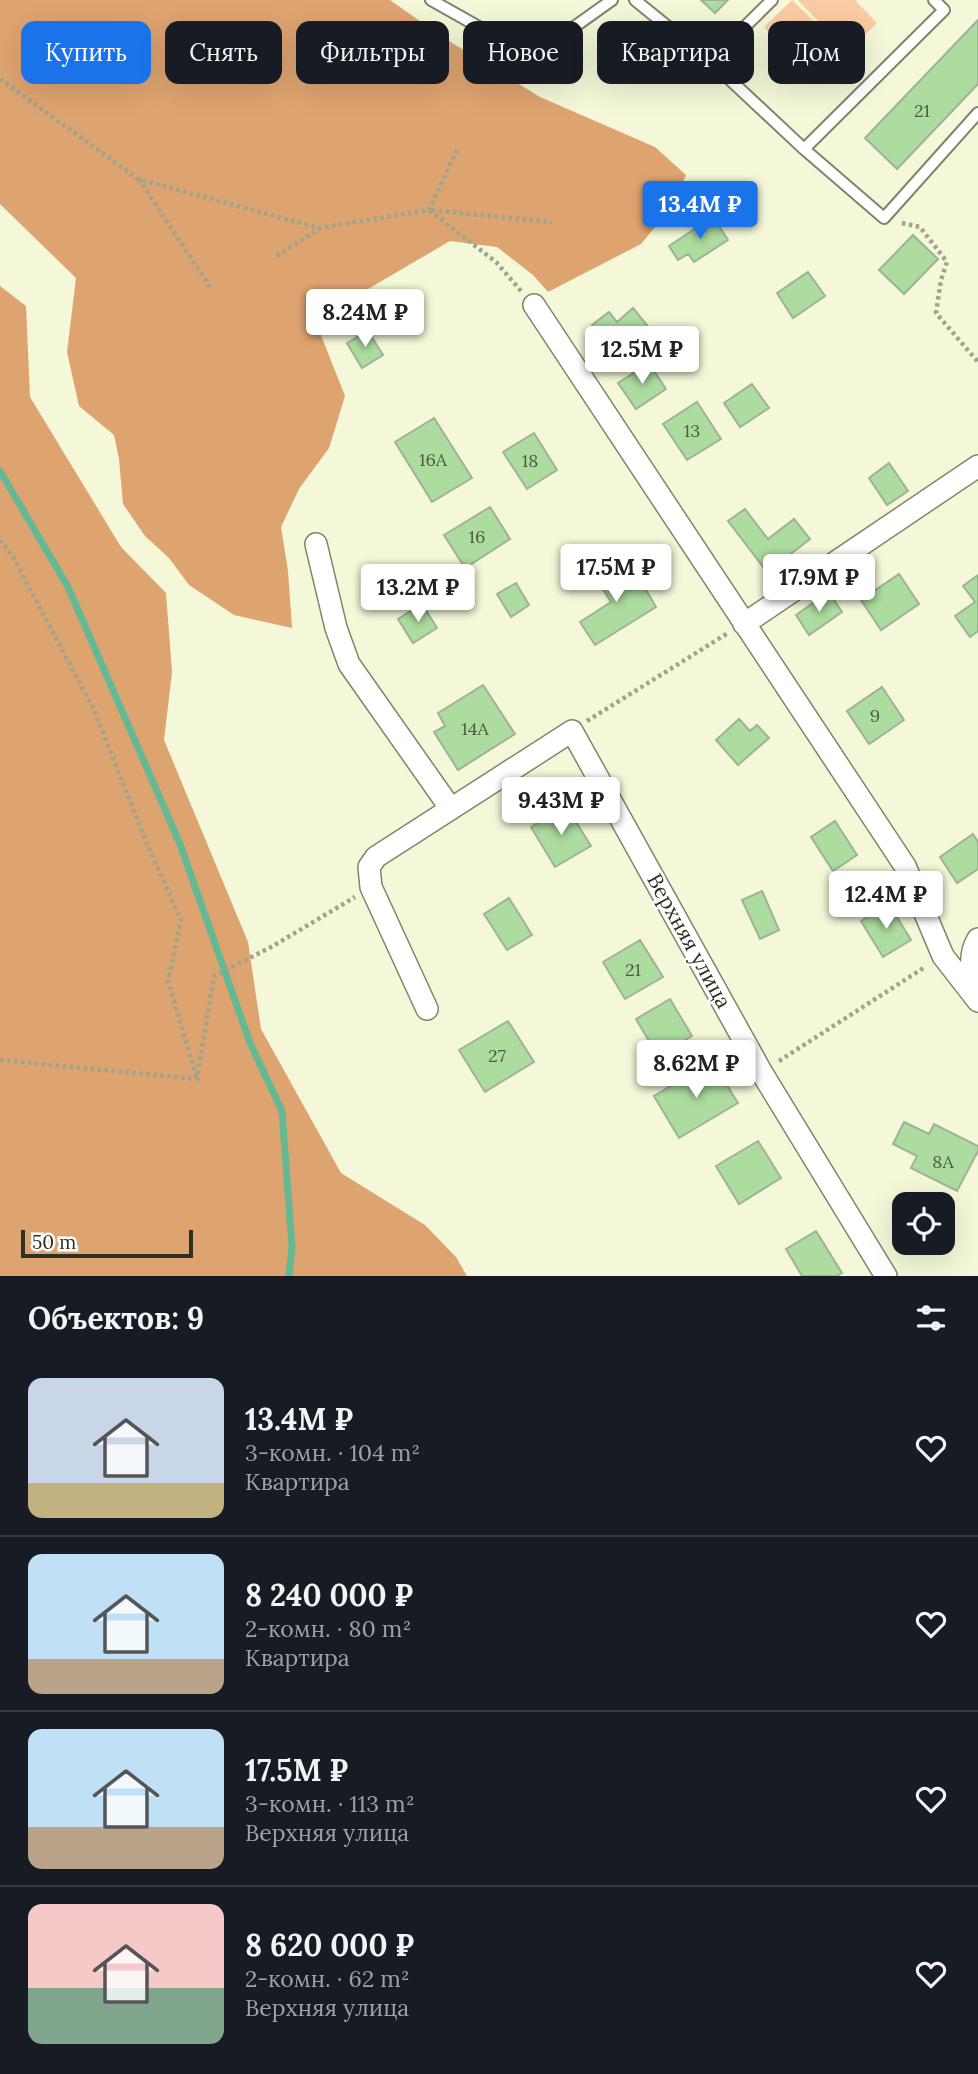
<!DOCTYPE html>
<html lang="ru">
<meta charset="utf-8">
<style>
:root{--surface:#171b24;--page:#242831;--text:#f1f3f6;--muted:#9ea1a6;--line:#363941;--accent:#1a73e8}
body{margin:0;font-family:Lora,serif;background:var(--page);color:var(--text);height:100vh;display:flex;flex-direction:column;font-size:26px;white-space:nowrap}
*{box-sizing:border-box;margin:0}
p{font-size:23px;color:var(--muted)}
.icon{flex:none;width:38px;height:38px;fill:none;stroke:currentColor;stroke-width:2;stroke-linecap:round;stroke-linejoin:round}
.map{position:relative;height:1276px;overflow:hidden}
.sheet{display:flex;flex-direction:column;background:var(--surface);flex:1}
.sheet>*{flex:none}
.top-card{position:absolute;left:21px;top:21px;width:936px;height:63px;display:flex;gap:14px}
.buttons{position:absolute;left:892px;top:1192px;display:grid;gap:14px}
.buttons a{display:grid;place-items:center;width:63px;height:63px;border-radius:14px;background:var(--surface);box-shadow:0 7px 28px #0002;font-size:35px}
.scale{position:absolute;left:21px;bottom:18px;width:172px;box-sizing:border-box;padding-left:7px;border:4px solid #2f3024;border-top:0;font-size:19px;line-height:24px;white-space:nowrap;color:#2f3024;-webkit-text-stroke:5px #fff;paint-order:stroke}
.price{position:absolute;translate:-50% -60px;padding:0 16px;border-radius:7px;background:#fff;color:#222;font-size:23px;line-height:46px;filter:drop-shadow(0 2px 4px #0008)}
.price::after{content:'';position:absolute;left:50%;top:42px;width:21px;height:16px;margin-left:-10px;background:inherit;clip-path:polygon(0 0,100% 0,50% 100%)}
.price.current{background:var(--accent);color:#fff}
ul{padding:0;list-style:none}
li{display:flex;align-items:center;gap:21px;height:175px;padding:0 28px}
li+li{border-top:2px solid var(--line)}
li span{display:grid;place-items:center;flex:none;width:196px;height:140px;border-radius:14px;color:#555}
li>.icon{margin-inline-start:auto}
span .icon{width:84px;height:84px;fill:#fffc;stroke-width:1}
li b{font-size:30px}
h2{display:flex;justify-content:space-between;align-items:center;height:84px;padding:0 28px;font-size:30px}
.pill{padding:0 24px;border-radius:14px;background:var(--surface);box-shadow:0 7px 28px #0002;font-size:24px;line-height:63px}
.pill.current{background:var(--accent);color:#fff}
.map>svg:first-child{display:block}
.green{fill:#facca4}
.forest{fill:#dea470}
.lines{fill:none;stroke-linecap:round;stroke-linejoin:round}
.stream{stroke:#65b894;stroke-width:7}
.building{fill:#acdc9e;stroke:#9fb299;stroke-width:2}
.service-casing{stroke:#818568;stroke-width:14}
.minor-casing{stroke:#818568;stroke-width:24}
.path{stroke:#a1a48c;stroke-width:4.5;stroke-dasharray:3.5 3.5;stroke-linecap:butt}
.service{stroke:#fff;stroke-width:10}
.minor{stroke:#fff;stroke-width:21}
.labels{text-anchor:middle;stroke-width:5;stroke-linejoin:round;paint-order:stroke}
.number-label{font-size:18px;fill:#4e5b42}
.street-label{font-size:21px;fill:#2f3024;stroke:#fff}
</style>
<div class="map">
<svg width="978" height="1276" viewBox="0 0 978 1276">
<rect width="100%" height="100%" fill="#f4f8d8"/>
<path class="green" d="M 792,0 L 846,53 L 817,82 L 764,27 Z
M 798,0 L 855,0 L 877,23 L 848,52 Z"/>
<path class="forest" d="M 0,0 L 390,0 L 444,38 L 540,97 L 655,147 L 686,175 L 670,209 L 641,244 L 548,292 L 533,275 L 497,247 L 450,241 L 315,320 L 345,396 L 329,448 L 299,489 L 281,527 L 288,571 L 292,628 L 234,615 L 189,585 L 169,558 L 145,536 L 123,504 L 119,459 L 114,435 L 79,406 L 67,352 L 76,278 L 0,204 Z
M 0,286 L 26,306 L 30,397 L 121,547 L 166,593 L 172,672 L 164,740 L 248,942 L 261,1029 L 341,1173 L 425,1225 L 456,1257 L 467,1276 L 0,1276 Z"/>
<g class="lines">
<path class="stream" d="M 0,471 L 68,587 L 180,844 L 250,1043 L 282,1111 L 292,1247 L 289,1276"/>
</g>
<path class="building" d="M 701,0 L 728,0 L 715,13 Z
M 978,20 L 978,84 L 897,169 L 865,138 Z
M 713,217 L 728,240 L 694,262 L 688,254 L 678,260 L 669,246 Z
M 913,235 L 938,259 L 904,294 L 879,270 Z
M 808,272 L 825,296 L 793,318 L 777,293 Z
M 633,308 L 655,335 L 622,363 L 592,325 L 609,312 L 617,322 Z
M 368,331 L 383,355 L 362,368 L 347,343 Z
M 649,363 L 666,389 L 636,409 L 618,383 Z
M 752,384 L 769,408 L 740,427 L 724,403 Z
M 697,402 L 721,439 L 687,460 L 663,424 Z
M 434,418 L 472,478 L 432,502 L 395,442 Z
M 534,433 L 557,470 L 527,489 L 503,452 Z
M 889,463 L 908,491 L 887,505 L 869,478 Z
M 490,507 L 510,539 L 465,568 L 444,535 Z
M 745,509 L 768,539 L 794,519 L 810,539 L 767,572 L 728,521 Z
M 612,559 L 631,590 L 642,583 L 656,607 L 595,645 L 580,622 L 611,602 L 591,571 Z
M 899,574 L 919,604 L 881,630 L 861,600 Z
M 978,575 L 978,631 L 970,637 L 955,616 L 975,602 L 963,586 Z
M 516,583 L 529,605 L 511,617 L 497,594 Z
M 829,592 L 842,612 L 809,635 L 796,615 Z
M 422,604 L 437,628 L 413,643 L 398,619 Z
M 483,685 L 515,734 L 458,770 L 434,732 L 445,726 L 438,713 Z
M 882,687 L 904,720 L 869,744 L 847,711 Z
M 739,719 L 750,731 L 757,725 L 769,738 L 738,765 L 716,740 Z
M 566,806 L 591,846 L 555,867 L 531,827 Z
M 835,821 L 857,855 L 833,871 L 811,837 Z
M 973,834 L 978,842 L 978,869 L 957,883 L 940,857 Z
M 762,891 L 779,930 L 760,939 L 742,900 Z
M 509,898 L 532,935 L 507,950 L 484,914 Z
M 889,904 L 911,940 L 883,957 L 861,921 Z
M 640,940 L 663,977 L 625,999 L 603,962 Z
M 670,999 L 692,1036 L 658,1056 L 636,1019 Z
M 508,1021 L 534,1062 L 485,1092 L 459,1050 Z
M 712,1061 L 738,1103 L 679,1138 L 654,1096 Z
M 904,1122 L 929,1134 L 934,1124 L 978,1146 L 978,1151 L 957,1191 L 911,1168 L 917,1156 L 893,1144 Z
M 758,1141 L 781,1178 L 739,1204 L 716,1166 Z
M 816,1231 L 842,1273 L 837,1276 L 802,1276 L 786,1249 Z"/>
<g class="lines">
<defs>
<path id="service" d="M 431,0 L 532,57 L 612,0
M 635,0 L 710,61 L 804,149 L 884,218 L 978,113
M 710,61 L 772,0
M 804,149 L 944,10 L 934,0"/>
<path id="minor" d="M 534,305 L 905,866 L 943,956 L 978,1001
M 316,544 L 336,628 L 349,664 L 451,809
M 744,624 L 978,466
M 976,995 C 973,977 967,956 978,939
M 427,1009 L 371,887 L 369,867 L 376,857 L 572,731 L 762,1073 L 886,1276"/>
</defs>
<use href="#service" class="service-casing"/>
<use href="#minor" class="minor-casing"/>
<path class="path" d="M 0,79 L 138,179 L 319,228 L 429,210 L 458,148
M 139,179 L 210,287
M 902,223 L 920,227 L 947,262 L 941,280 L 936,313 L 978,362
M 277,256 L 319,229
M 521,291 L 496,262 L 429,210 L 552,222
M 0,540 L 13,557 L 94,710 L 147,844 L 181,920 L 168,981 L 197,1079
M 587,721 L 728,633
M 0,1060 L 197,1079 L 214,976 L 273,946 L 355,897
M 779,1061 L 925,967"/>
<use href="#service" class="service"/>
<use href="#minor" class="minor"/>
</g>
<g class="labels">
<g class="number-label">
<text x="922" y="117">21</text>
<text x="692" y="437">13</text>
<text x="433" y="466">16А</text>
<text x="530" y="467">18</text>
<text x="477" y="543">16</text>
<text x="875" y="722">9</text>
<text x="475" y="735">14А</text>
<text x="633" y="976">21</text>
<text x="497" y="1062">27</text>
<text x="943" y="1168">8А</text>
</g>
<g class="street-label">
<text transform="translate(689 941) rotate(61)" y="7">Верхняя улица</text>
</g>
</g>
</svg>
<div class="buttons">
<a><svg class="icon" aria-label="locate" viewBox="0 0 24 24"><circle cx="12" cy="12" r="6"/><path d="M12 2v4M12 18v4M2 12h4M18 12h4"/></svg></a>
</div>
<div class="scale">50 m</div>
<b class="price current" style="left:700px;top:241px">13.4M ₽</b>
<b class="price" style="left:365px;top:349px">8.24M ₽</b>
<b class="price" style="left:642px;top:386px">12.5M ₽</b>
<b class="price" style="left:616px;top:604px">17.5M ₽</b>
<b class="price" style="left:819px;top:614px">17.9M ₽</b>
<b class="price" style="left:418px;top:624px">13.2M ₽</b>
<b class="price" style="left:561px;top:837px">9.43M ₽</b>
<b class="price" style="left:886px;top:931px">12.4M ₽</b>
<b class="price" style="left:696px;top:1100px">8.62M ₽</b>
<div class="top-card">
<a class="pill current">Купить</a>
<a class="pill">Снять</a>
<a class="pill">Фильтры</a>
<a class="pill">Новое</a>
<a class="pill">Квартира</a>
<a class="pill">Дом</a>
</div>
</div>
<section class="sheet">
<h2>Объектов: 9<svg class="icon" aria-label="filters" viewBox="0 0 24 24"><path d="M4 7h16M4 17h16"/><circle cx="9" cy="7" r="2"/><circle cx="15" cy="17" r="2"/></svg></h2>
<ul>
<li><span style="background:linear-gradient(#c9d6e8 75%,#c2b280 0)"><svg class="icon" aria-label="home" viewBox="0 0 24 24"><path d="M3 11l9-7 9 7M6 9v11h12V9"/></svg></span><div><b>13.4M ₽</b><p>3-комн. · 104 m²</p><p>Квартира</p></div><svg class="icon" aria-label="heart" viewBox="0 0 24 24"><path d="M12 20l-8-8c-3-5 5-10 8-4 3-6 11-1 8 4z"/></svg></li>
<li><span style="background:linear-gradient(#bfe0f5 75%,#b9a48a 0)"><svg class="icon" aria-label="home" viewBox="0 0 24 24"><path d="M3 11l9-7 9 7M6 9v11h12V9"/></svg></span><div><b>8 240 000 ₽</b><p>2-комн. · 80 m²</p><p>Квартира</p></div><svg class="icon" aria-label="heart" viewBox="0 0 24 24"><path d="M12 20l-8-8c-3-5 5-10 8-4 3-6 11-1 8 4z"/></svg></li>
<li><span style="background:linear-gradient(#bfe0f5 70%,#b9a48a 0)"><svg class="icon" aria-label="home" viewBox="0 0 24 24"><path d="M3 11l9-7 9 7M6 9v11h12V9"/></svg></span><div><b>17.5M ₽</b><p>3-комн. · 113 m²</p><p>Верхняя улица</p></div><svg class="icon" aria-label="heart" viewBox="0 0 24 24"><path d="M12 20l-8-8c-3-5 5-10 8-4 3-6 11-1 8 4z"/></svg></li>
<li><span style="background:linear-gradient(#f6c9c9 60%,#7fa58c 0)"><svg class="icon" aria-label="home" viewBox="0 0 24 24"><path d="M3 11l9-7 9 7M6 9v11h12V9"/></svg></span><div><b>8 620 000 ₽</b><p>2-комн. · 62 m²</p><p>Верхняя улица</p></div><svg class="icon" aria-label="heart" viewBox="0 0 24 24"><path d="M12 20l-8-8c-3-5 5-10 8-4 3-6 11-1 8 4z"/></svg></li>
</ul>
</section>
